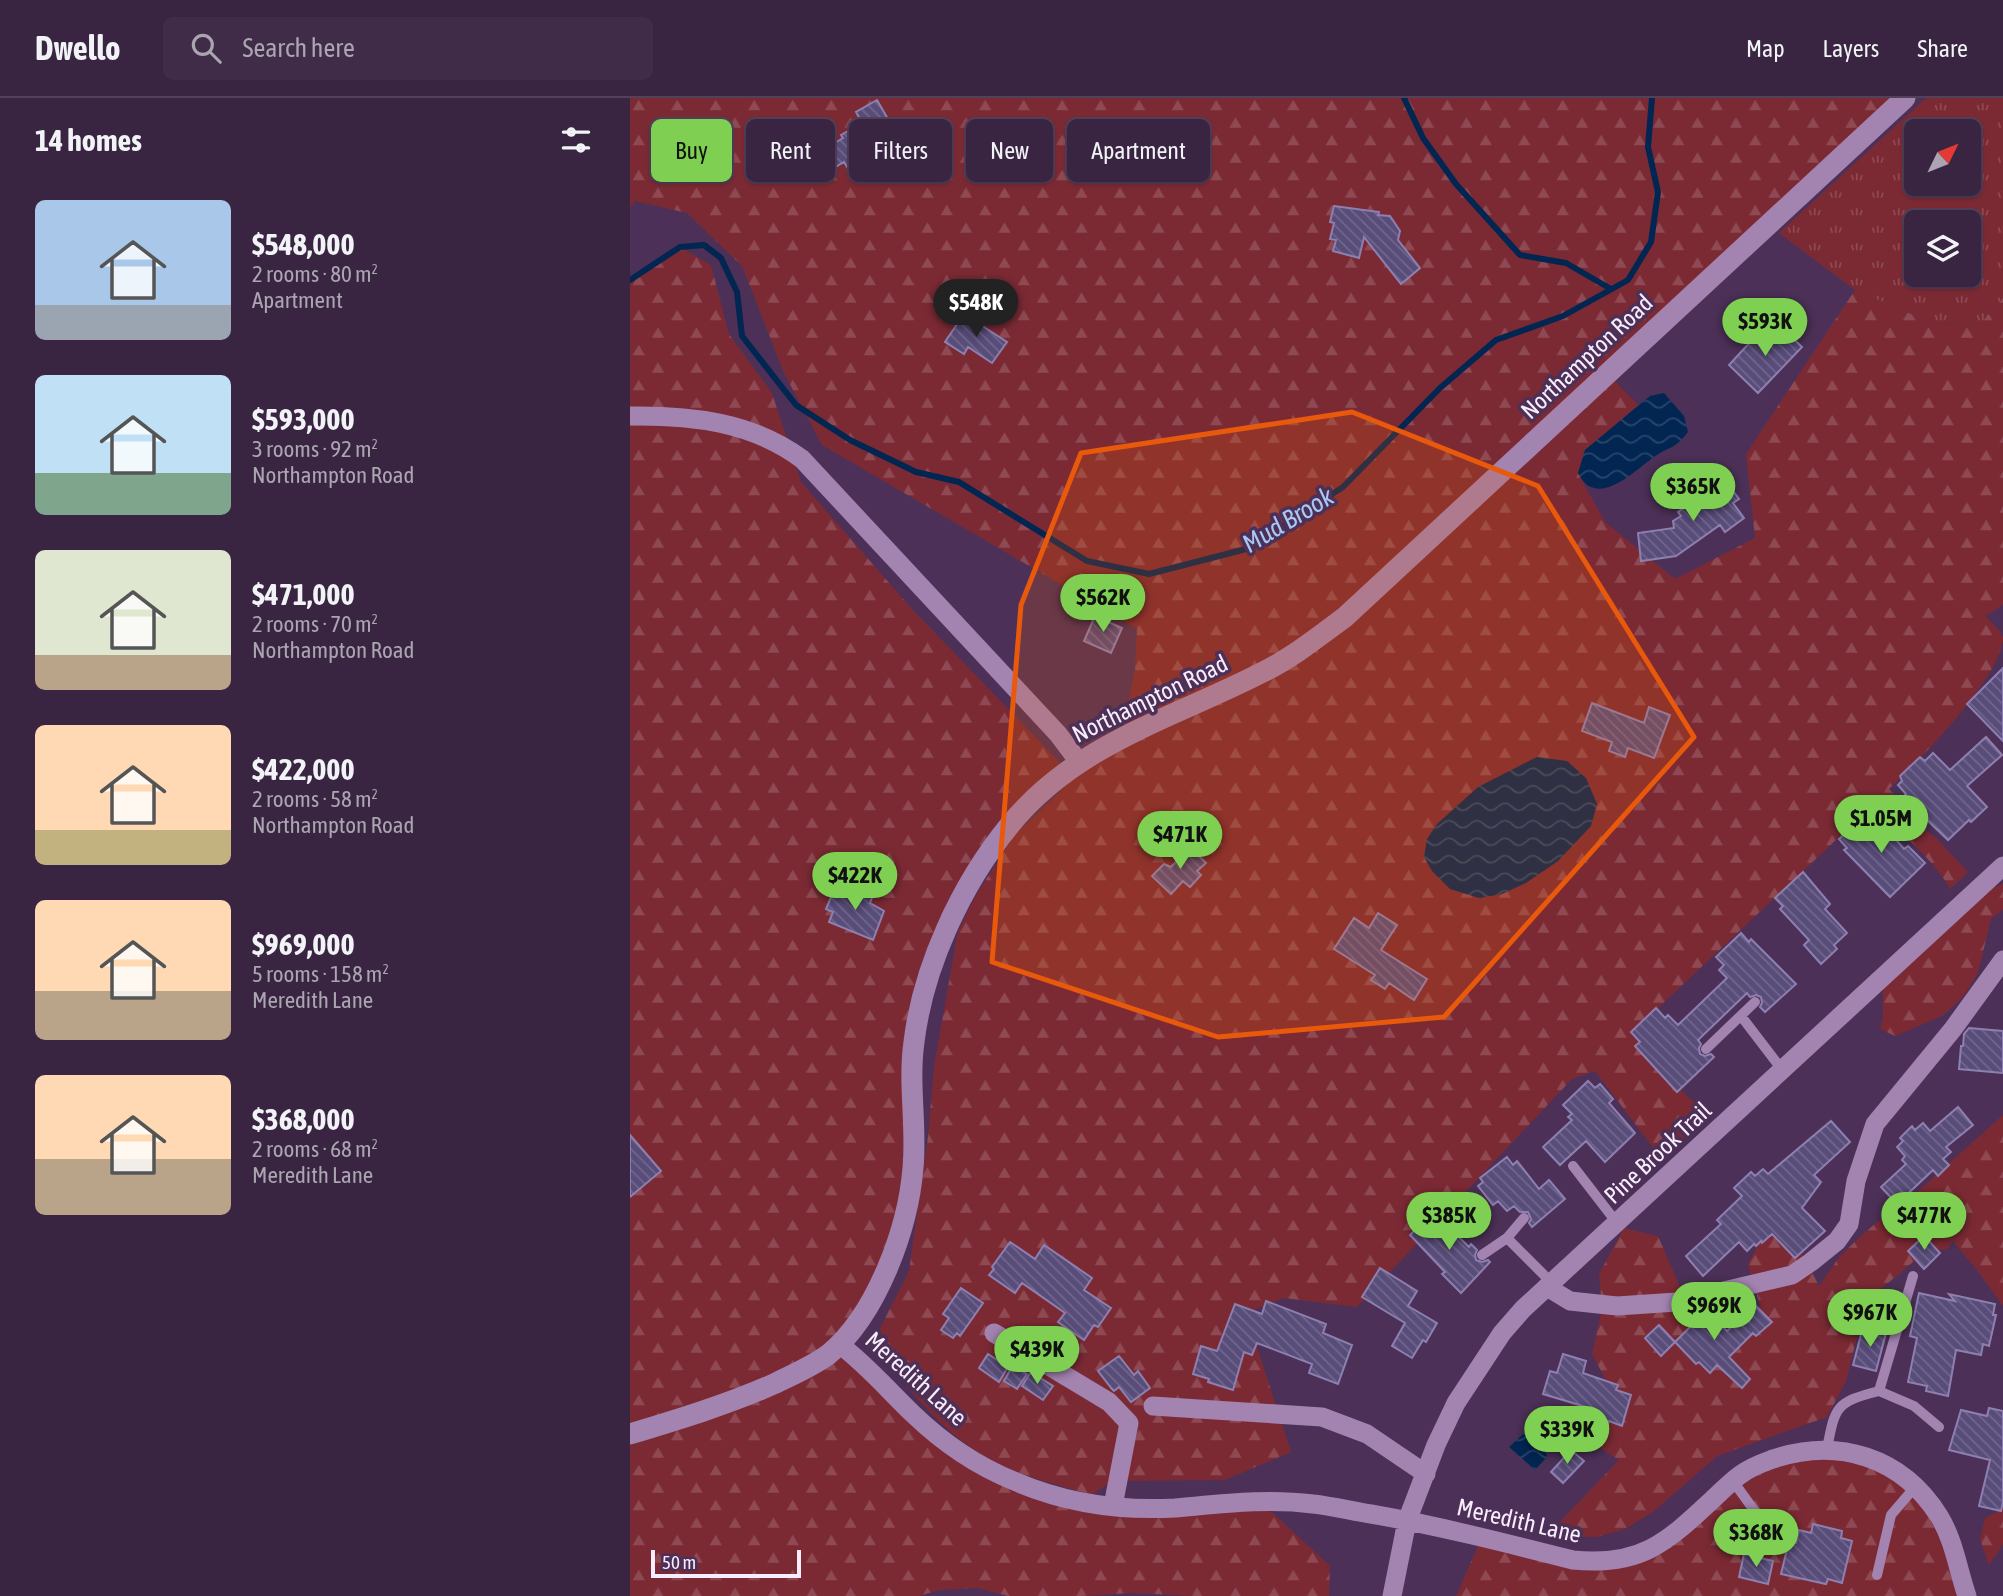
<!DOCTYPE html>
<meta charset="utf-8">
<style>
:root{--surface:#392441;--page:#402c48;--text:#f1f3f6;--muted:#aba4b1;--line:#53415a;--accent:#7fd052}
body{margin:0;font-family:"Asap Condensed",sans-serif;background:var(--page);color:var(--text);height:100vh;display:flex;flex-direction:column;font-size:26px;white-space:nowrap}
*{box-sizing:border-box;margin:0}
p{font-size:23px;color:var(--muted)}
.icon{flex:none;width:38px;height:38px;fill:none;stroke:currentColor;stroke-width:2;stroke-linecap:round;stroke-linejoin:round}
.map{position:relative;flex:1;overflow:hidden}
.details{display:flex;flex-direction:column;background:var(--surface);width:630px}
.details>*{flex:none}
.top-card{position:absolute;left:21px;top:21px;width:665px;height:63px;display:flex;gap:14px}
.needle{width:46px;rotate:47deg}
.tools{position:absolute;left:1274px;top:21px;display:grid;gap:14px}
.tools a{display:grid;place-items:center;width:77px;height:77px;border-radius:10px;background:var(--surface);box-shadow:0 2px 5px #0004,0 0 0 2px var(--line);font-size:35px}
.scale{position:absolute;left:21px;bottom:18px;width:150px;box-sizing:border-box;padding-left:7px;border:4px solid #f8edfc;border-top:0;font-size:19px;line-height:24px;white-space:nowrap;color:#f8edfc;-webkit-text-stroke:5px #4c3057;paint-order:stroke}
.price{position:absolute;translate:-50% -60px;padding:0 16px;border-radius:24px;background:var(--accent);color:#111;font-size:23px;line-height:46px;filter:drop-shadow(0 2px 4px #0008)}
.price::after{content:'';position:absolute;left:50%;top:42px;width:21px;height:16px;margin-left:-10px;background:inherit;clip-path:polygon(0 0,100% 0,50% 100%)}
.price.active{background:#222;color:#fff}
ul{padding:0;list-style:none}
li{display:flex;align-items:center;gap:21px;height:175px;padding:0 35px}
li span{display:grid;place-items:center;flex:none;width:196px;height:140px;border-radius:10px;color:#555}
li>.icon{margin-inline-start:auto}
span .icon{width:84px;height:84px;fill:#fffc;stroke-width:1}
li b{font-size:30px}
h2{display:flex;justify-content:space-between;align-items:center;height:84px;padding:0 35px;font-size:30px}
.chip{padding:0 24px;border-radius:10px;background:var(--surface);box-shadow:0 2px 5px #0004,0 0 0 2px var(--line);font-size:24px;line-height:63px}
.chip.active{background:var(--accent);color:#111}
header{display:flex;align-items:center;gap:42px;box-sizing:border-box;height:98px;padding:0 35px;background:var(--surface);border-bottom:2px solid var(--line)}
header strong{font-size:33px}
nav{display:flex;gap:38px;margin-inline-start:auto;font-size:24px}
.search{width:490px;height:63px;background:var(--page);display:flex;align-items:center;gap:18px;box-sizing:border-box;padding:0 24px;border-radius:10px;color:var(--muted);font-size:26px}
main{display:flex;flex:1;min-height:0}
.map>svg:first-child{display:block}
.grass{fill:url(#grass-tufts);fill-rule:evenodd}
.forest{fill:url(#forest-firs)}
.water{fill:url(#water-waves)}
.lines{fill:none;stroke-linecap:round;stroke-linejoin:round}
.stream{stroke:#022652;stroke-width:6}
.building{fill:url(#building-back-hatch);stroke:#8d80b1;stroke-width:2}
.service{stroke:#a383b0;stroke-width:10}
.minor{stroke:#a383b0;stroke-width:19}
.tertiary{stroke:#a383b0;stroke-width:21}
.marked{fill:#e8590c;fill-opacity:0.2;stroke:#e8590c;stroke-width:5;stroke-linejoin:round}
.labels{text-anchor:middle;stroke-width:7;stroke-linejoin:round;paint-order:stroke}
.street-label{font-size:24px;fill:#f8edfc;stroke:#4c3057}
.water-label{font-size:26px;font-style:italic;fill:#a8c8f5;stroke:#4c3057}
</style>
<header>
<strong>Dwello</strong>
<div class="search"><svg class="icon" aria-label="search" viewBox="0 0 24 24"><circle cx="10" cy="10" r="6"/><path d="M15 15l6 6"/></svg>Search here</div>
<nav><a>Map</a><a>Layers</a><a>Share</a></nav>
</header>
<main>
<section class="details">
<h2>14 homes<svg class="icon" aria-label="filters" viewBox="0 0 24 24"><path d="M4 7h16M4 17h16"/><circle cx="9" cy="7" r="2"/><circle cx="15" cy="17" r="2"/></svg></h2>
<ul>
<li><span style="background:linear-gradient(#a9c7e8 75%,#9aa5b1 0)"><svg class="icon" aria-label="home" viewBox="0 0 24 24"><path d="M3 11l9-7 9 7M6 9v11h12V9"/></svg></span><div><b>$548,000</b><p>2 rooms · 80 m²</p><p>Apartment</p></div></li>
<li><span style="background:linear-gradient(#bfe0f5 70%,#7fa58c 0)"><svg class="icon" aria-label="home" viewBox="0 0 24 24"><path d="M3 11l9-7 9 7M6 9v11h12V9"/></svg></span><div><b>$593,000</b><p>3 rooms · 92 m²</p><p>Northampton Road</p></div></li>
<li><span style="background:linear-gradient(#dfe7d0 75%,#b9a48a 0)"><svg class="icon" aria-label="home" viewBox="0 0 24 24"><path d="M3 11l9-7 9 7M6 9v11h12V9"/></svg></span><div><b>$471,000</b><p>2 rooms · 70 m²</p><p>Northampton Road</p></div></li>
<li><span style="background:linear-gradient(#ffd9b3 75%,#c2b280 0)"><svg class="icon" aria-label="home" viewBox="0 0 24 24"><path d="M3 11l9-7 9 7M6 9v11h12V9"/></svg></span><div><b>$422,000</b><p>2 rooms · 58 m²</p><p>Northampton Road</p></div></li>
<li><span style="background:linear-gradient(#ffd9b3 65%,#b9a48a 0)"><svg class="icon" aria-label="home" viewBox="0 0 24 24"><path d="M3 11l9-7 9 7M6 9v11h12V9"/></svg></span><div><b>$969,000</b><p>5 rooms · 158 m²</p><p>Meredith Lane</p></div></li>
<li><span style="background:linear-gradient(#ffd9b3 60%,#b9a48a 0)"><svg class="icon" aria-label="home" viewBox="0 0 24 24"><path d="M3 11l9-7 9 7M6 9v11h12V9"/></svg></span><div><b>$368,000</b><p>2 rooms · 68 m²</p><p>Meredith Lane</p></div></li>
</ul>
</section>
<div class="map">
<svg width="1373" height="1498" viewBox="0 0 1373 1498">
<defs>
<pattern id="grass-tufts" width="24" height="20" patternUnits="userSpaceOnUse" patternTransform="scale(1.75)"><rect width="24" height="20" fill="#7b2a34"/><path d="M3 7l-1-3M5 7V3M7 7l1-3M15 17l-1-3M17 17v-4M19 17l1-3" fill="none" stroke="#8e4952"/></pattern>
<pattern id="forest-firs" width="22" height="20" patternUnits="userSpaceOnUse" patternTransform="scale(1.75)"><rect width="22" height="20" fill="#7b2a34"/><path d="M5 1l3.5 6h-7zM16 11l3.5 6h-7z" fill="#8e4952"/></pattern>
<pattern id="water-waves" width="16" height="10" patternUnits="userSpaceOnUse" patternTransform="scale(1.75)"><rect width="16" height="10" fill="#022652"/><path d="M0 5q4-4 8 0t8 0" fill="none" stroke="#28466c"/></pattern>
<pattern id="building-back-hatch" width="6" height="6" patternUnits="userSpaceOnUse" patternTransform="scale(1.75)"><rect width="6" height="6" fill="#584c79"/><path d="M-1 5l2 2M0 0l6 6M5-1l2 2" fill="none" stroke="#71668d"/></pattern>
</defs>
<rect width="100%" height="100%" fill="#4c3057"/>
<path class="grass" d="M 1296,0 L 1373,0 L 1373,200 L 1352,224 L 1304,226 L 1225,192 L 1149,135 ZM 1286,33 L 1339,33 L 1339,86 L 1286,86 ZM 1286,124 L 1339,124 L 1339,177 L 1286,177 Z"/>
<path class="forest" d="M 0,0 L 1275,0 L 715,519 L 492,638 L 505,572 L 507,531 L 192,347 L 154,275 L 112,168 L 57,115 L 5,103 L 0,110 Z
M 50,149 L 81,167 L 99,236 L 142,295 L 171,384 L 282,511 L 437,672 L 397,708 L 303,864 L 274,1122 L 222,1233 L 227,1259 L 318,1345 L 460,1407 L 630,1403 L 700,1468 L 699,1498 L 566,1498 L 502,1495 L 451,1498 L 378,1498 L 347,1490 L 309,1492 L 289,1498 L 0,1498 L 0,182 Z
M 1225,192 L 1304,226 L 1352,224 L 1373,200 L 1373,507 L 1356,518 C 1361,524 1370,532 1373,539 C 1373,578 1286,666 1259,691 L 1276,708 L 1289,727 L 1306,740 L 1338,774 L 1320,791 C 1313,775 1275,734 1259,728 C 1249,724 1236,724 1226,723 L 1006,931 L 1019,964 L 1064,1004 L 1075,1023 L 1031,1060 L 965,973 L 942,981 L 727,1209 L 654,1200 L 616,1215 L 661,1354 L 595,1382 L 483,1383 L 461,1397 C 436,1389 409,1383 384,1373 C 323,1350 282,1295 242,1246 L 279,1173 L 298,1039 L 304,968 L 328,833 L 346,797 L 384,738 L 442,682 L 505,640 L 686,550 L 984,282 L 1008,307 L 955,352 L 948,375 L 975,424 L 1045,481 L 1125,440 L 1116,356 Z
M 1373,786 L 1373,812 L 1361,821 L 1348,875 L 1333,899 L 1312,918 L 1265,938 L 1250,931 L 1253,919 L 1253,885 L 1360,791 Z
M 1373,1017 L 1373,1208 L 1347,1172 L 1322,1142 L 1319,1150 L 1290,1158 L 1251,1191 L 1232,1219 L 1216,1283 L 1197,1319 L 1087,1358 L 1023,1414 L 995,1431 L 967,1439 L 950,1439 L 926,1428 L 989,1362 L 932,1326 L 939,1309 L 976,1282 L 962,1256 L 972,1211 L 969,1176 L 994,1130 L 1028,1138 L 1060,1212 L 1096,1232 L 1120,1226 L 1130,1208 L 1118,1166 L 1141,1124 L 1160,1131 L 1189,1188 L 1210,1158 L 1232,1137 L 1266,1108 L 1285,1096 Z
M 1197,1351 L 1285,1389 L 1337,1498 L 826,1498 L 852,1439 L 908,1453 L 1013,1455 L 1110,1377 Z
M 1373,1411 L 1373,1447 L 1359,1467 L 1350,1441 L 1355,1420 Z"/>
<path class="water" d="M 1034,295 L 1054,318 L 1058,334 C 1043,353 1041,347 1024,359 C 1003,374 966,412 948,375 L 955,352 L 1020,298 Z
M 907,659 L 937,663 L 956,680 L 967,706 L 961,728 L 928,763 L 896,785 L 872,796 L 849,800 L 820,791 L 802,773 L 794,759 L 797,741 L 807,726 L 848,689 Z
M 893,1336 L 917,1356 L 916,1360 L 905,1372 L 879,1349 Z"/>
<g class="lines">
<path class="stream" d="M 774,0 L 793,40 L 826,86 L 890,157 L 936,165 L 981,191
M 0,182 L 50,149 L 74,147 L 91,160 L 107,194 L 112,238 L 166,307 L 220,342 L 286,374 L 329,384 L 457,463 L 519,476 L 620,450 L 713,389 L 810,290 L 866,242 L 933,218 L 998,182 L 1021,144 L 1028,94 L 1018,49 L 1022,0"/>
</g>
<path class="building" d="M 247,2 L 271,44 L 220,74 L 214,64 L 186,81 L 175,63 L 213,40 L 211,37 L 232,25 L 226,14 Z
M 704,108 L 749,114 L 748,117 L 760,118 L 770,133 L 768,142 L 790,170 L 771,186 L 734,139 L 729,160 L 703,153 L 706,142 L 700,141 L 704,125 L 700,124 Z
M 334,216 L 377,244 L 362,265 L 338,249 L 334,256 L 315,244 Z
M 1148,226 L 1172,249 L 1128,295 L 1099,267 L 1124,240 L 1130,246 Z
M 1095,382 L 1109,401 L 1103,405 L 1114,420 L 1095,434 L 1090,427 L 1046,458 L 1011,463 L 1008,435 L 1044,430 L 1043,423 L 1051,418 L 1048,414 L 1066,401 L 1064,398 L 1083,384 L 1086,388 Z
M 465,518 L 492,530 L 481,555 L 454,543 Z
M 1373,570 L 1373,643 L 1337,606 Z
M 962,605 L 1014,625 L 1019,609 L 1040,617 L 1024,660 L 998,650 L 995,659 L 979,653 L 982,644 L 952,633 Z
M 1356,639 L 1372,657 L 1337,688 L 1357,709 L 1341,724 L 1339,722 L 1318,742 L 1273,699 L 1276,696 L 1268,687 L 1272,683 L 1270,678 L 1290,659 L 1295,663 L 1303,655 L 1320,672 Z
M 1236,716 L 1244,725 L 1248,721 L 1274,751 L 1278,748 L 1295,765 L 1260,799 L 1214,752 L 1217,750 L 1209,741 Z
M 560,749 L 576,765 L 567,773 L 571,777 L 560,789 L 553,783 L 541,796 L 522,778 L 534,766 L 541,769 Z
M 1173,774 L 1200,806 L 1195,811 L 1217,835 L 1204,847 L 1207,851 L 1191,866 L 1174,847 L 1179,842 L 1150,811 L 1153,808 L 1145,800 Z
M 216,786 L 243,797 L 240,805 L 254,813 L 243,842 L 199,824 L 203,814 L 196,811 L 204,792 L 212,795 Z
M 748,815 L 767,827 L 751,852 L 797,881 L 784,902 L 759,885 L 755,891 L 741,882 L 745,877 L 704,851 L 724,820 L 739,830 Z
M 1111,835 L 1119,844 L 1121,841 L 1166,886 L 1135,914 L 1130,909 L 1132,905 L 1131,899 L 1126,897 L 1120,899 L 1117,895 L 1068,942 L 1071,946 L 1069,950 L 1070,956 L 1075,958 L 1081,956 L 1084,959 L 1047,994 L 1005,948 L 1010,944 L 1001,934 L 1026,910 L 1035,920 L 1038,917 L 1048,927 L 1097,880 L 1089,872 L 1094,867 L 1086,859 Z
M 1339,930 L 1373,933 L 1373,975 L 1329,971 L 1331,948 L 1333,948 L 1334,936 Z
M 958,983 L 965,990 L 970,986 L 983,1001 L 979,1005 L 1005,1035 L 975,1064 L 956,1043 L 930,1067 L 913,1049 L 942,1022 L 938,1019 L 942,1016 L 933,1007 Z
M 1328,1009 L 1343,1027 L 1316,1049 L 1321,1054 L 1313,1061 L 1319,1067 L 1308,1078 L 1303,1072 L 1267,1106 L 1251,1089 L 1276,1066 L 1272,1062 L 1275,1058 L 1267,1049 L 1273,1043 L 1270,1040 L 1282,1028 L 1285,1032 L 1293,1025 L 1300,1033 Z
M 1201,1023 L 1220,1044 L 1184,1077 L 1191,1084 L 1172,1110 L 1195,1133 L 1165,1160 L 1142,1136 L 1132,1145 L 1131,1143 L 1126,1148 L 1124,1146 L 1117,1153 L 1109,1144 L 1073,1178 L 1056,1158 L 1091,1126 L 1087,1122 L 1112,1098 L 1104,1090 L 1121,1074 L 1125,1078 L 1133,1071 L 1138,1076 Z
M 0,1037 L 31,1073 L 0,1099 Z
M 877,1059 L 883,1067 L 887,1063 L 909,1091 L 919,1082 L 935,1101 L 902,1129 L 899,1125 L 901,1121 L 898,1114 L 890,1114 L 884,1108 L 877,1113 L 868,1103 L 863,1107 L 848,1088 L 853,1084 L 850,1080 Z
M 803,1114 L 839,1149 L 841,1146 L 847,1152 L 845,1157 L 846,1162 L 852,1164 L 858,1162 L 860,1164 L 831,1195 L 812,1176 L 815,1174 L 780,1137 Z
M 1294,1138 L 1310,1155 L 1294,1171 L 1278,1153 Z
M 380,1144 L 405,1161 L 414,1147 L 462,1180 L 454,1192 L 481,1210 L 468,1229 L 464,1227 L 454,1242 L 428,1224 L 435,1215 L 392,1185 L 385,1195 L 359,1177 L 364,1171 L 362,1169 Z
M 750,1170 L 787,1193 L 778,1208 L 807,1225 L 796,1244 L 793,1242 L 782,1260 L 762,1248 L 775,1225 L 732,1199 Z
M 331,1190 L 353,1205 L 330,1238 L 327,1235 L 323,1240 L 311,1232 L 319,1220 L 313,1216 Z
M 1289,1195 L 1325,1203 L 1319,1196 L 1365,1206 L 1363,1217 L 1366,1217 L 1359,1248 L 1353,1246 L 1351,1257 L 1326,1252 L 1318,1298 L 1296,1293 L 1297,1288 L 1278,1284 L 1287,1240 L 1280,1238 Z
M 636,1203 L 696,1226 L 693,1235 L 722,1247 L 708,1286 L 679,1275 L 682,1266 L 627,1245 L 622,1257 L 614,1254 L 603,1292 L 578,1284 L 579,1281 L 563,1276 L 571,1248 L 587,1253 L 605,1206 L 632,1216 Z
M 1125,1207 L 1142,1224 L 1126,1238 L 1123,1235 L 1099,1259 L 1120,1281 L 1112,1290 L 1087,1267 L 1080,1275 L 1069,1264 L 1066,1266 L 1045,1244 L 1031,1258 L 1015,1240 L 1029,1227 L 1045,1244 L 1067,1222 L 1071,1226 L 1078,1219 L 1085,1227 L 1088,1224 L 1097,1233 Z
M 1233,1229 L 1256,1235 L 1246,1273 L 1223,1267 Z
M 358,1256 L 378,1269 L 369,1284 L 349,1270 Z
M 933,1256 L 956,1263 L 953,1275 L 988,1287 L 986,1292 L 1001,1297 L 992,1328 L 979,1323 L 977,1329 L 962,1324 L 964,1320 L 953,1316 L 956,1309 L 913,1296 L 920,1273 L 927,1275 Z
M 489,1258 L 504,1277 L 508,1273 L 520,1290 L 501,1304 L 489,1289 L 484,1293 L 482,1291 L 468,1273 Z
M 383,1267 L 397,1276 L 387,1291 L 374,1283 Z
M 401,1274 L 423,1288 L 413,1302 L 392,1288 Z
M 1359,1310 L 1373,1313 L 1373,1404 L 1371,1413 L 1349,1408 L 1360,1362 L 1319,1352 L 1331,1312 L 1357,1318 Z
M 941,1352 L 954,1363 L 933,1385 L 921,1374 Z
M 1183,1426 L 1212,1433 L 1211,1440 L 1222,1443 L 1212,1485 L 1198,1481 L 1196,1486 L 1151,1476 L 1159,1443 L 1166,1445 L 1169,1432 L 1181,1435 Z
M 1114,1456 L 1143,1463 L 1138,1486 L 1109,1479 Z"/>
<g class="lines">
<path class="service" d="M 1111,918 L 1153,973
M 1076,951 L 1125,904
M 943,1068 L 987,1125
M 877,1140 L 922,1185
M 852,1157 L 877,1140 L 894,1120
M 1249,1293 L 1284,1308 L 1309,1329
M 1197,1351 C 1205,1308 1206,1304 1249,1293 L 1283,1178
M 1103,1383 L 1139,1433 L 1141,1447
M 1247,1477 L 1261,1417 L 1285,1389"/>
<path class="minor" d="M 0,318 C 61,317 122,324 172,361 L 428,636 L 449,664
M 917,1189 L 940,1203 L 987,1208 L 1047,1204 L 1162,1177 L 1181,1164 L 1207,1143 L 1219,1126 L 1226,1083 L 1245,1026 L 1323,931 L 1373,862
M 364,1235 L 479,1304 L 499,1325 L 483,1408
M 209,1246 C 237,1267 258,1292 283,1316 C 311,1343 347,1368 384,1383 C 435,1405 490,1413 545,1410 C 591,1406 637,1400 683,1406 C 702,1408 722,1413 741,1416 C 809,1428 876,1445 943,1462 C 1010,1469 1036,1445 1082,1402 C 1091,1394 1100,1384 1110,1377 C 1120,1369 1132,1365 1143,1361 C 1208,1339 1272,1359 1309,1418 C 1324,1442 1328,1472 1337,1498
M 523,1308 L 692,1319 L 737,1336 L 796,1376
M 762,1498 L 777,1423 L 806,1347 L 826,1305 L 872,1235 L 893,1211 L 1373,768"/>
<path class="tertiary" d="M 0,1336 C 50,1321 99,1306 146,1285 C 164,1276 183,1268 199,1256 C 247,1216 278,1131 283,1070 C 287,1028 278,986 284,944 C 293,869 331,787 379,728 C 445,646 541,621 631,575 C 662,560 688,539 715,519 L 1275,0"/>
</g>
<path class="marked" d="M 722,314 L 908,388 L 1064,639 L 814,919 L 588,939 L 362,864 L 391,507 L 451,355 Z"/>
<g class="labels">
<g class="street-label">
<text transform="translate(957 259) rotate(-43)" y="8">Northampton Road</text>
<text transform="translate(520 601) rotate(-26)" y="8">Northampton Road</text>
<text transform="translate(1028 1055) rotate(-43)" y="8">Pine Brook Trail</text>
<text transform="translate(286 1281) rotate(42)" y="8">Meredith Lane</text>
<text transform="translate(889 1423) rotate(13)" y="8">Meredith Lane</text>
</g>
<g class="water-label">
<text transform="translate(658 422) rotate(-31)" y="9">Mud Brook</text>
</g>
</g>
</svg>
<div class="tools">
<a><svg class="needle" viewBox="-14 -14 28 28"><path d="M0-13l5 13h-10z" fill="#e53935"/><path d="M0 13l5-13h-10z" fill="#aba4b1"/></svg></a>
<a><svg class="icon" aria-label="layers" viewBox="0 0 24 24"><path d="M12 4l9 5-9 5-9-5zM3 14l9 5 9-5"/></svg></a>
</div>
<div class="scale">50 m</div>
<b class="price active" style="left:346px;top:241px">$548K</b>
<b class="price" style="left:1135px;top:260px">$593K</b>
<b class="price" style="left:1063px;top:425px">$365K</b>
<b class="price" style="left:473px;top:536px">$562K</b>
<b class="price" style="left:1251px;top:757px">$1.05M</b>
<b class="price" style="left:550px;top:773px">$471K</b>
<b class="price" style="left:225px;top:814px">$422K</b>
<b class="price" style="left:819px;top:1154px">$385K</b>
<b class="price" style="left:1294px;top:1154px">$477K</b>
<b class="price" style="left:1084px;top:1244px">$969K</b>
<b class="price" style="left:1240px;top:1251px">$967K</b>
<b class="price" style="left:407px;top:1288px">$439K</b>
<b class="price" style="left:937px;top:1368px">$339K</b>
<b class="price" style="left:1126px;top:1471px">$368K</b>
<div class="top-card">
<a class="chip active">Buy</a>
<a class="chip">Rent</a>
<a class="chip">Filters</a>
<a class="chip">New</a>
<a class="chip">Apartment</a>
</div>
</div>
</main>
